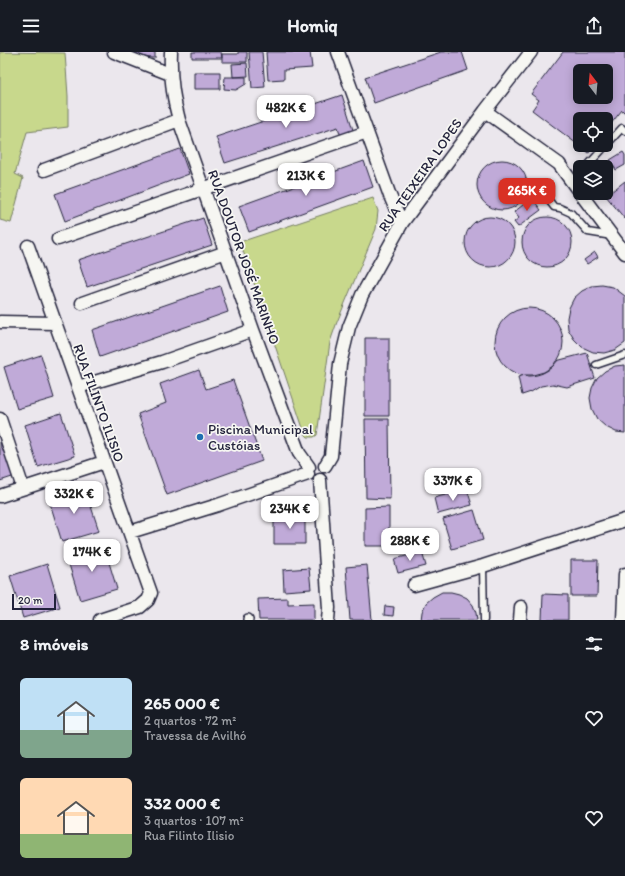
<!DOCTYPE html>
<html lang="pt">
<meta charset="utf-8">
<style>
:root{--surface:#171b24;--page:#242831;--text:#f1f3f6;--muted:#9ea1a6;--accent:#d93025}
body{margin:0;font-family:Itim,sans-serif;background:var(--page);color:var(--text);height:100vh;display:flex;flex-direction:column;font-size:15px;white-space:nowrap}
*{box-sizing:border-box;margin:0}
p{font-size:13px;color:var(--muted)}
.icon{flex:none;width:22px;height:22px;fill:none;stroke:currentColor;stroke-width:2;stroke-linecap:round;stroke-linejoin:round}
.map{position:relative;height:568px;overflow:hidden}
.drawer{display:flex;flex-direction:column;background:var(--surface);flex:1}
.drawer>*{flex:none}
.needle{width:26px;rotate:344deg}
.fabs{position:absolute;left:573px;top:12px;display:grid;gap:8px}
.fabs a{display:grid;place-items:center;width:40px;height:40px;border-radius:6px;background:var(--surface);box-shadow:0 2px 10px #0003;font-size:20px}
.scale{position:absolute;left:12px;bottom:10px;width:44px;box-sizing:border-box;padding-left:4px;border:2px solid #22223b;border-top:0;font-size:11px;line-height:14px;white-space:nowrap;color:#22223b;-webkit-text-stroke:3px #f6f6f2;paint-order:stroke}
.price{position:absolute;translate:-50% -34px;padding:0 9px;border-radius:8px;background:#fff;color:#222;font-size:13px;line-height:26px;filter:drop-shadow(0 1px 2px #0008)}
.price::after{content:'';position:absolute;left:50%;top:24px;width:12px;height:9px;margin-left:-6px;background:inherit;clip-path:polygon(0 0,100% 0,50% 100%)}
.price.active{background:var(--accent);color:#fff}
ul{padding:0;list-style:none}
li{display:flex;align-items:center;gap:12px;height:100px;padding:0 20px}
li span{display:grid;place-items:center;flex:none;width:112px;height:80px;border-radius:6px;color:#555}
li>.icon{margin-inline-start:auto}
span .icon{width:48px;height:48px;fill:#fffc;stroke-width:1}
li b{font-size:17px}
h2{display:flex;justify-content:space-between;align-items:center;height:48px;padding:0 20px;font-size:17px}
header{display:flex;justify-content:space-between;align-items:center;height:52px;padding:0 20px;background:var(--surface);font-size:18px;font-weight:800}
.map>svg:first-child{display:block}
.green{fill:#c8d88c;stroke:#757d64}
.building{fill:#c0aad8;stroke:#22223b;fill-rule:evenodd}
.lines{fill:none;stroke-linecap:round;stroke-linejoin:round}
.service-casing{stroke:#22223b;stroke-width:9}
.pedestrian-casing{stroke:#22223b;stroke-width:12}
.minor-casing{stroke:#22223b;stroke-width:15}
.service{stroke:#f6f6f2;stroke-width:6}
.pedestrian{stroke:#f6f6f2;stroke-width:9}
.minor{stroke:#f6f6f2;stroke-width:12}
.poi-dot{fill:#1f6fb2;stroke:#f6f6f2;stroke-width:1.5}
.labels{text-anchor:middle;stroke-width:3.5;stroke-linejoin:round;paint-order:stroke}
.street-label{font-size:14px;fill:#22223b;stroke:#f6f6f2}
.poi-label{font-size:14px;fill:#22223b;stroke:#f6f6f2;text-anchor:start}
</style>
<header><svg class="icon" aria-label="menu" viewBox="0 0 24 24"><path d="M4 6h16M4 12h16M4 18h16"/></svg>Homiq<svg class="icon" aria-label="share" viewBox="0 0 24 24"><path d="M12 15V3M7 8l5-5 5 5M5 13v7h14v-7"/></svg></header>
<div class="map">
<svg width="625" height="568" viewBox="0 0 625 568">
<rect width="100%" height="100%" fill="#ebe7ed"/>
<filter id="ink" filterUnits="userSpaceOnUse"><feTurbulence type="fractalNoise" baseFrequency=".025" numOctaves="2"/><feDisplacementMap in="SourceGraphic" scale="8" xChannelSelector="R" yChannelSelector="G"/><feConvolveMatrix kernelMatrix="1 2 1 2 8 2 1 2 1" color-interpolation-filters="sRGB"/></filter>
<g filter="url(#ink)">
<path class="green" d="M 0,0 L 65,1 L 68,44 L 68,75 L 27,80 L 15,122 L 23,126 L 11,171 L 0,168 Z
M 373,146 L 378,159 L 376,177 L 337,270 L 330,290 L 317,383 L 314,385 L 308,385 L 305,382 L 240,190 Z"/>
<path class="building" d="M 128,0 L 155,0 L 155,6 L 128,5 Z
M 192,0 L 221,0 L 222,6 L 192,6 Z
M 238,0 L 247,0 L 247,10 L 222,10 L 222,2 L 238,2 Z
M 249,0 L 262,0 L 265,35 L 252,36 Z
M 266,0 L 310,0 L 312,16 L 284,18 L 284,27 L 268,28 Z
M 441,0 L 462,0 L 468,18 L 374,51 L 365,25 Z
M 563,0 L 625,0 L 625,61 L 622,58 L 606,78 L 606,67 L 580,67 L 580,93 L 595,93 L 589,101 L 532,58 L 539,48 L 531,42 ZM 580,19 L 606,19 L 606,45 L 580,45 Z
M 247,11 L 248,24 L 233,25 L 232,12 Z
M 194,20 L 220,20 L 220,37 L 194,37 Z
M 225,25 L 246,25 L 246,32 L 236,38 L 224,37 Z
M 342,43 L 354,81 L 341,85 L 338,75 L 225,111 L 216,85 Z
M 180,97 L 189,122 L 65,169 L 55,142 Z
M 623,100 L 625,103 L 625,113 L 616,118 L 610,108 Z
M477 133a25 25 0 1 1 50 0a25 25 0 1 1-50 0Z
M 364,109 L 373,135 L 249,180 L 239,154 Z
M 625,129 L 625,167 L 606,144 Z
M 532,146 L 541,158 L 518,175 L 514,170 L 519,166 L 514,160 Z
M465 190a25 25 0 1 1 50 0a25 25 0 1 1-50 0Z
M522 190a25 25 0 1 1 50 0a25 25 0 1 1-50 0Z
M 203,166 L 212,193 L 87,235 L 78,208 Z
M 595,200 L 598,205 L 587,212 L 584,208 Z
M 602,233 L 613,235 L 625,244 L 625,291 L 615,298 L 604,301 L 593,300 L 582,295 L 574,287 L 568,277 L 567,266 L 569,256 L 574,246 L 582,239 L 592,234 Z
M 220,234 L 228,260 L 100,305 L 92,278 Z
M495 290a34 34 0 1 1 68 0a34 34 0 1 1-68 0Z
M 365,286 L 389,286 L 389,364 L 365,364 Z
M 587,301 L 595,326 L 567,335 L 553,332 L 541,334 L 531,340 L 522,343 L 518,325 L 525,323 L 533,323 L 544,320 L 553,314 L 556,309 Z
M 41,303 L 54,346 L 17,357 L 4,315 Z
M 625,313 L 625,381 L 616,380 L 606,375 L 597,367 L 592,357 L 590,346 L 592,336 L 597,326 L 605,319 L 615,314 Z
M 199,318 L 206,337 L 233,328 L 262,409 L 167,443 L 138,362 L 166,351 L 160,332 Z
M 61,361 L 75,404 L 38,415 L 25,373 Z
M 365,367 L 389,367 L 390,447 L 366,446 Z
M 0,382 L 15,424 L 0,429 Z
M 85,436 L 99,479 L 62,490 L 49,448 Z
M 467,437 L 472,453 L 438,462 L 434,446 Z
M 389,455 L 389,494 L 365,494 L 365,456 Z
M 474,458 L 483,488 L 452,497 L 443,467 Z
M 305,464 L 305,492 L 274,492 L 274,465 Z
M 104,494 L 117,537 L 80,548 L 67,506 Z
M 422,500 L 426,514 L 398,521 L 394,507 Z
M 571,508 L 598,508 L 597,544 L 571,544 Z
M 47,512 L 60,555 L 23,566 L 10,524 Z
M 367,513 L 372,568 L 350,568 L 346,515 Z
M 309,516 L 311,537 L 284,539 L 283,518 Z
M 442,540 L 451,540 L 459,542 L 467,546 L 473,553 L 476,561 L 477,568 L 421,568 L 422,560 L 426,551 L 433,545 Z
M 543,542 L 568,543 L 568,568 L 542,568 Z
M 288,546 L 288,552 L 314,551 L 314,568 L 259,568 L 258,547 Z
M 385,554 L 394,555 L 393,564 L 384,563 Z"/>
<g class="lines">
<defs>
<path id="service" d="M 589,112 L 622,76 L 625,79
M 541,138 L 554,155 L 560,156 L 571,161 L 588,180 L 612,184
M 596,313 L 625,303
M 483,514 L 484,568"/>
<path id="pedestrian" d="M 248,568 L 248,567"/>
<path id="minor" d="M 114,0 L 170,22
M 171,0 C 170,23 173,46 179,68 L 253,278 L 299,401 L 309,415
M 338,0 L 390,144 L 402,171
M 485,59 L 559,112 L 580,141
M 44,118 L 179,68
M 580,141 L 625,201
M 58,187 L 367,80
M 28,194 L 151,541 L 148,548 L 140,555 L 100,568
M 82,251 L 226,200
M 0,270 L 55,271
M 78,335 L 162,310 L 253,278
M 0,367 L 23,436
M 325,414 L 331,404 L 340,312 L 349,275 L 362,243 L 402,171 L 485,59 L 531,0
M 320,428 L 329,556 L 328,568
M 0,444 L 104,410
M 130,480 L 218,453 L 308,422
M 414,533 L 483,514 L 625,468
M 520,568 L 521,555
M 623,568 L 625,522"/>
</defs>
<use href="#service" class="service-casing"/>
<use href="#pedestrian" class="pedestrian-casing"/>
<use href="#minor" class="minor-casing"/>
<use href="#service" class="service"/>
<use href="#pedestrian" class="pedestrian"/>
<use href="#minor" class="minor"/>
</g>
</g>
<circle class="poi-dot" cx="200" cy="385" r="4"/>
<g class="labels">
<g class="street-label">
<text transform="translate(420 123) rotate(-55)" y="5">RUA TEIXEIRA LOPES</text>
<text transform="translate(244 205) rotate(70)" y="5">RUA DOUTOR JOSÉ MARINHO</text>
<text transform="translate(99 351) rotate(70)" y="5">RUA FILINTO ILISIO</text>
</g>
<g class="poi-label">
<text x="208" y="382">Piscina Municipal<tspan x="208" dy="16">Custóias</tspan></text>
</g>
</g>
</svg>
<div class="fabs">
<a><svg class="needle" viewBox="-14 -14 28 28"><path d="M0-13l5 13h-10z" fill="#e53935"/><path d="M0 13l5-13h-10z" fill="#9ea1a6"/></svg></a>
<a><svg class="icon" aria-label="locate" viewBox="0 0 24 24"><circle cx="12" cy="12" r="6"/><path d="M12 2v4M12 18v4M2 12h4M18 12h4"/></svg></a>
<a><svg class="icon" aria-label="layers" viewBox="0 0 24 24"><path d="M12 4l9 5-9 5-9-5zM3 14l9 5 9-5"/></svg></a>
</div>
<div class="scale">20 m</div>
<b class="price" style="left:286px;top:77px">482K €</b>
<b class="price" style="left:306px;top:145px">213K €</b>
<b class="price active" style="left:527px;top:160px">265K €</b>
<b class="price" style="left:453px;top:450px">337K €</b>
<b class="price" style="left:74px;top:463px">332K €</b>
<b class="price" style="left:290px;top:478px">234K €</b>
<b class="price" style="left:410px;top:510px">288K €</b>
<b class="price" style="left:92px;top:521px">174K €</b>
</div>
<section class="drawer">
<h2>8 imóveis<svg class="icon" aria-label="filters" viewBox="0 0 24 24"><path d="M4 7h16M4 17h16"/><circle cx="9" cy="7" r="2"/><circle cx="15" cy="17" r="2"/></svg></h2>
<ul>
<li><span style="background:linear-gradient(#bfe0f5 65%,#7fa58c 0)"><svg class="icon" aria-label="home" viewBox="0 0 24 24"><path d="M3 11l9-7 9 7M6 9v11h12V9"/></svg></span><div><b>265 000 €</b><p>2 quartos · 72 m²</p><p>Travessa de Avilhó</p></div><svg class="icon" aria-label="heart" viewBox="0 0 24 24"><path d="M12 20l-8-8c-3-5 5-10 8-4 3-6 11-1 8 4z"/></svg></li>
<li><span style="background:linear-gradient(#ffd9b3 70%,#8fb573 0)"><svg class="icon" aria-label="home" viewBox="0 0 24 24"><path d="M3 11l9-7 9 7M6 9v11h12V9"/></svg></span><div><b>332 000 €</b><p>3 quartos · 107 m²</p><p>Rua Filinto Ilisio</p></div><svg class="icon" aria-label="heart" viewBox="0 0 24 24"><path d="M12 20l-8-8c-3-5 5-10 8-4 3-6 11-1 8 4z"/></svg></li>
</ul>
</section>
